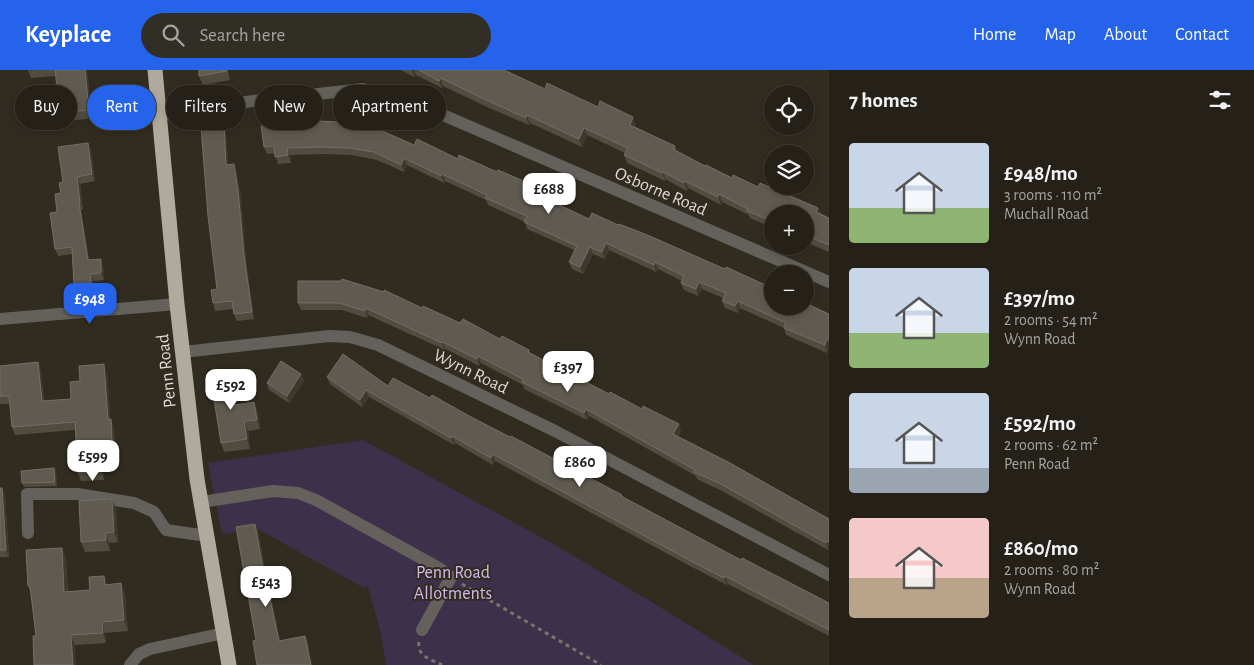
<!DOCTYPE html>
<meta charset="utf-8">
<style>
:root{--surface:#252118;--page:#312e25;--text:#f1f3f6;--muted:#a3a3a2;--line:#423e37;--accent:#2563eb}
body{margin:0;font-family:"Alegreya Sans",sans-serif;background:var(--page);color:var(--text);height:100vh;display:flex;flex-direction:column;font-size:19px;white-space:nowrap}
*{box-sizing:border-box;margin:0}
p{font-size:16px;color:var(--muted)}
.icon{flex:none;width:28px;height:28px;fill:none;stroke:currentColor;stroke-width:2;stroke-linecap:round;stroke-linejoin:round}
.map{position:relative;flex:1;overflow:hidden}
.drawer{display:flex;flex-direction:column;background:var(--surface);width:425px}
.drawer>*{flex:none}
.top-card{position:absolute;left:15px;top:15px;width:475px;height:45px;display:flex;gap:10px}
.fabs{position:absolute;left:764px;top:15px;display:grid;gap:10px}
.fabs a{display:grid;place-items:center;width:50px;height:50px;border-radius:50%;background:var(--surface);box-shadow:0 2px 8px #0003,0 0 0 1px var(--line);font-size:25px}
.price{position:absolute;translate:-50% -42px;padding:0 11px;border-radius:10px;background:#fff;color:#222;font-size:16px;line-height:32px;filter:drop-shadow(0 1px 2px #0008)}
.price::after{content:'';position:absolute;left:50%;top:30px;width:15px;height:11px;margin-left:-8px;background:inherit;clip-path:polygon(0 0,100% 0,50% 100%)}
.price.on{background:var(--accent);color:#fff}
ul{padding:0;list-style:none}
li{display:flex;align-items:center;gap:15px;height:125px;padding:0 20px}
li span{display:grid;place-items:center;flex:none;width:140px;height:100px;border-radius:5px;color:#555}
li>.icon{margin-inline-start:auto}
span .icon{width:60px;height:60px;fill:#fffc;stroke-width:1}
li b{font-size:21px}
h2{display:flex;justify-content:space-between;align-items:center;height:60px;padding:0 20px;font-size:21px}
.pill{padding:0 18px;border-radius:22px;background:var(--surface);box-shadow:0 2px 8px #0003,0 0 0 1px var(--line);font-size:18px;line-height:45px}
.pill.on{background:var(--accent);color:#fff}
header{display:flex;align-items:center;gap:30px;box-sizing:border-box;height:70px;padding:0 25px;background:var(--accent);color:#fff}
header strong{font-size:24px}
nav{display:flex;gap:28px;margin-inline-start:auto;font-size:18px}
.search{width:350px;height:45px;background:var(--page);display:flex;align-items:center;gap:12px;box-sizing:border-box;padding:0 18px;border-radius:28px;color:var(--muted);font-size:19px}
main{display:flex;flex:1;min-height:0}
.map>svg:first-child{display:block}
.green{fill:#3d304b}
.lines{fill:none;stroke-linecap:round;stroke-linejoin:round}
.path{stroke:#79746a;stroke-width:3;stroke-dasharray:4 4;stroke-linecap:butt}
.minor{stroke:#64615c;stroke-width:12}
.highway{stroke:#b0aa9c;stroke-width:15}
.wall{fill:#514c40}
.shaded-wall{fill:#3e392d}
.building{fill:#605b50;stroke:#746f64}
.labels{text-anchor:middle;stroke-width:4;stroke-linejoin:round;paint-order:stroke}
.street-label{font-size:18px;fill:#dedad3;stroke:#312c20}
.park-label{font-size:18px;fill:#d2b7ef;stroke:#312c20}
</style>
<header>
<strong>Keyplace</strong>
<div class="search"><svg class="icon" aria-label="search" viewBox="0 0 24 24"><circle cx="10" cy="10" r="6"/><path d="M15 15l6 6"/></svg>Search here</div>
<nav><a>Home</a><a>Map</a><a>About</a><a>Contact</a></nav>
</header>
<main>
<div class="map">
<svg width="829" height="595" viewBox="0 0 829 595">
<rect width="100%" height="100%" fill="#312c20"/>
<path class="green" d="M 363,370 L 553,474 L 645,528 L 754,595 L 386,595 L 381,564 L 368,517 L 364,518 L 256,458 L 222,464 L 208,393 Z"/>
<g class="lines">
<path class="path" d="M 462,514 L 601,595
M 419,572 C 417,587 431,589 442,595"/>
<path class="minor" d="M 160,45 L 236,33 L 363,19 L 406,29 L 829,212
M 0,249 L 177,234
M 183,282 L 329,266 L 350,267 L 378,275 L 555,361 L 829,505
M 201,432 L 273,421 L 298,423 L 316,430 L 439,498 L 451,507 L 422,560
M 28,463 L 27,424 L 77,424 L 134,433 L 154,442 L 166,460 L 207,466
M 130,595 L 139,584 L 150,579 L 224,563"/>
<path class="highway" d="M 155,0 L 177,234 L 197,409 L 229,595"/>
</g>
<path class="wall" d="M 28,0 L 87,0 L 92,48 L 63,52 L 60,43 L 56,6 L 31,8 Z
M 199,0 L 228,0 L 230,10 L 203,15 L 199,6 Z
M 401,0 L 504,0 L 545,19 L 636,55 L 635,57 L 675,76 L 677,82 L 705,96 L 732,108 L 818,138 L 821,144 L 829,148 L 829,182 L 805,172 L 805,144 L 772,144 L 772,158 L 750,148 L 749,145 L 722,132 L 721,135 L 688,118 L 687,121 L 665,109 L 665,111 L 627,93 L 624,85 L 625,83 L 587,65 L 582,77 L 530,53 L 529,55 L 487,37 L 443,16 L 442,18 L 416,5 L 414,7 Z
M 224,55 L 226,62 L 228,95 L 236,101 L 241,127 L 246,192 L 254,249 L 237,251 L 234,244 L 233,239 L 215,241 L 213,233 L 217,219 Z
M 381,55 L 383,61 L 414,75 L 458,89 L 537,123 L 537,125 L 589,149 L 618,155 L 829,244 L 829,279 L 827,283 L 786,265 L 784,258 L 740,238 L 738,243 L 725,238 L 722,231 L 723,228 L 702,219 L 698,226 L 684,220 L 681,213 L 682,211 L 658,199 L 656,202 L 609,180 L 605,189 L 593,184 L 583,204 L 572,199 L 569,192 L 574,180 L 527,159 L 525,152 L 488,135 L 486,130 L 445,111 L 444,113 L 407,95 L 404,102 L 377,90 L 352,85 L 325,84 L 290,85 L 291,93 L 278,94 L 275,83 L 267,84 L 264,77 Z
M 88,73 L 91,80 L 95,111 L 80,114 L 83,139 L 81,140 L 89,190 L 103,196 L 104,210 L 94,211 L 94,222 L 77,223 L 74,216 L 72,184 L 58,186 L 55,179 L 57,142 L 63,112 Z
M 298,211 L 422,238 L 529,280 L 530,284 L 681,361 L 678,367 L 829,449 L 829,479 L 828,480 L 722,421 L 697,409 L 696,406 L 589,346 L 587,350 L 524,319 L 523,315 L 481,293 L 479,296 L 446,279 L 445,280 L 368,245 L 367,248 L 342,240 L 301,240 L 298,233 Z
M 0,296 L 41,300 L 44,331 L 71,329 L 80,311 L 107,302 L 110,349 L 114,357 L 116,397 L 103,398 L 104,410 L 81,411 L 78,403 L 75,360 L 15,365 L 12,357 L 10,334 L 0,334 Z
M 301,304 L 304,311 L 289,333 L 269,320 L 267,313 Z
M 327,307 L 388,316 L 430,328 L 471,347 L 741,490 L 829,533 L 829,566 L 728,514 L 727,515 L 692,497 L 495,391 L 493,395 L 455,373 L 454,375 L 369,327 L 362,337 L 330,314 Z
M 233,311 L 237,334 L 258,341 L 260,359 L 248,361 L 250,379 L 224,382 L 221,373 L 216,323 Z
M 54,398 L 56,402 L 57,416 L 24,417 L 22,413 Z
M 0,418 L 2,418 L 5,425 L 9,487 L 0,487 Z
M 112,429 L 116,439 L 118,472 L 109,473 L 110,481 L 85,482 L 81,472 Z
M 255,454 L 258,461 L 265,499 L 270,498 L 273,505 L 276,526 L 271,527 L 280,571 L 308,573 L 256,570 Z
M 66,488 L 68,522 L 90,520 L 108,515 L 121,513 L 125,524 L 128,561 L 105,563 L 106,573 L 75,575 L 36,566 L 31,524 L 28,516 Z"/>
<path class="shaded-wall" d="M 85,0 L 87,0 L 92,48 L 89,40 Z
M 227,0 L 228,0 L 230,10 Z
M 412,0 L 414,0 L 416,5 L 414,7 Z
M 441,8 L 443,16 L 442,18 L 439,11 Z
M 527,45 L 530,53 L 529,55 L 526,48 Z
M 633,47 L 636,55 L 633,63 L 630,55 Z
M 224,55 L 226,62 L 229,102 L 226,95 Z
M 584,58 L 587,65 L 582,77 L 579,69 Z
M 88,73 L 91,80 L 95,111 L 92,104 Z
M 287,78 L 290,85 L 291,93 L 288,85 Z
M 404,88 L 407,95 L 404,102 L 401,95 Z
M 234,94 L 236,101 L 241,127 L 246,192 L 254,249 L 252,242 L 244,185 Z
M 663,102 L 665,109 L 665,111 L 662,103 Z
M 442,104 L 445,111 L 444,113 L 441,106 Z
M 77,107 L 80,114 L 83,139 L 80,132 Z
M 685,111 L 688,118 L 687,121 L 684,113 Z
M 535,116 L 537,123 L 535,130 L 532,122 Z
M 719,124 L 722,132 L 721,135 L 718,127 Z
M 79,133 L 81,140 L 90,197 L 88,190 Z
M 818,138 L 821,145 L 816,142 Z
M 606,173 L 609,180 L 605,189 L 602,182 Z
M 590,177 L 593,184 L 583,204 L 580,197 Z
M 101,189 L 103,196 L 104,210 L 101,203 Z
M 655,192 L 658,199 L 656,202 L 654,195 Z
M 91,204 L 94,211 L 94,222 L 91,215 Z
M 699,212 L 702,219 L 698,226 L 696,219 Z
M 738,231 L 740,238 L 738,243 L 735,236 Z
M 366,238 L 368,245 L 367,248 L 365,241 Z
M 827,269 L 829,274 L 829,279 L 827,283 L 825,275 Z
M 443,272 L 446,279 L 445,280 L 442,273 Z
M 478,286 L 481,293 L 479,296 L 477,289 Z
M 38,292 L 41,300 L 44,339 L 42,331 Z
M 104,294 L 107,302 L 111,357 L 108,349 Z
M 230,302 L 233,311 L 239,344 L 235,335 Z
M 301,304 L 304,311 L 289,333 L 287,326 Z
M 366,320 L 369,327 L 362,337 L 360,330 Z
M 254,332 L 258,341 L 260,359 L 257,350 Z
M 586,339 L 589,346 L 587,350 L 584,343 Z
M 111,349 L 114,357 L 116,397 L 113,389 Z
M 244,351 L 248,361 L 250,379 L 247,369 Z
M 679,354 L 681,361 L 676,372 L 673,364 Z
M 452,366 L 455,373 L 454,375 L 451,368 Z
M 493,384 L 495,391 L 493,395 L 491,388 Z
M 100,390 L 103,398 L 104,410 L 101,402 Z
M 54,398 L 56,402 L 57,416 L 55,412 Z
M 2,418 L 5,425 L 9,487 L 6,480 Z
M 112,429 L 116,439 L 118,472 L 114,462 Z
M 255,454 L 258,461 L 266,506 L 263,499 Z
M 105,463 L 109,473 L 110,481 L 106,470 Z
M 827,471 L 829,477 L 828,480 L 826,473 Z
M 62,478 L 66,488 L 68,533 L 64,522 Z
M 270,498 L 273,505 L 276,526 L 274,519 Z
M 104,506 L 108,516 L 105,515 Z
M 725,506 L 728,514 L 727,515 L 724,508 Z
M 121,513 L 125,524 L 128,561 L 124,550 Z
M 268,519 L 271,527 L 281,578 L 279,571 Z
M 102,552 L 105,563 L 106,573 L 103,563 Z
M 71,565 L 75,575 L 76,595 L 73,595 Z
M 305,566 L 308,573 L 312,595 L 311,595 Z"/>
<path class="building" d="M 55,0 L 85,0 L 89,40 L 60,43 Z
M 199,0 L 227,0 L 227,1 L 199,6 Z
M 419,0 L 504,0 L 545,19 L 547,13 L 598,37 L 600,31 L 633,47 L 630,55 L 675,76 L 673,79 L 705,96 L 706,95 L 732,108 L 733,105 L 758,117 L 760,113 L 818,138 L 816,142 L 829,148 L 829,175 L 805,165 L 805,144 L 772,144 L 772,151 L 747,141 L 748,139 L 719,124 L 718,127 L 685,111 L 684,113 L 663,102 L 662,103 L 624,85 L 628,78 L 584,58 L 579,69 L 527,45 L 526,48 L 484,29 L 441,8 L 439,11 Z
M 319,51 L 356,53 L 356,51 L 381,55 L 380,60 L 414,75 L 417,69 L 458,89 L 459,85 L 497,102 L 498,100 L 535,116 L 532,122 L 589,149 L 592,143 L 618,155 L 619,154 L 645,164 L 725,199 L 726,197 L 772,218 L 772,236 L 805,236 L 805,233 L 829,244 L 829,270 L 827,269 L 825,275 L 784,258 L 786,253 L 738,231 L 735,236 L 722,231 L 726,223 L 699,212 L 696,219 L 681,213 L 684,206 L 655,192 L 654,195 L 606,173 L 602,182 L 590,177 L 580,197 L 569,192 L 577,176 L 524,152 L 527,146 L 485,128 L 487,125 L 442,104 L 441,106 L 404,88 L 401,95 L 374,82 L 349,78 L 322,77 L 287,78 L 288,85 L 275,87 L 274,76 L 264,77 L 261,56 L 291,52 Z
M 224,55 L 226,95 L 234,94 L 238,120 L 244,185 L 252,242 L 234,244 L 232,231 L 213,233 L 211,220 L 217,219 L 208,146 L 201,57 Z
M 88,73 L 92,104 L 77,107 L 80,132 L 79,133 L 88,190 L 101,189 L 101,203 L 91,204 L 91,215 L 74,216 L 72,177 L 55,179 L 50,143 L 57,142 L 55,124 L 61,123 L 59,113 L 63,112 L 58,77 Z
M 342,209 L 384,222 L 384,220 L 422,238 L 423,236 L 460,253 L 463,249 L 500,269 L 502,266 L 529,280 L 528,282 L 609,324 L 610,322 L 642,339 L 643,336 L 679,354 L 673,364 L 730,393 L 829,449 L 829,472 L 827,471 L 826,473 L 719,413 L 694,402 L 695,400 L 586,339 L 584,343 L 522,312 L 523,309 L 478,286 L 477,289 L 443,272 L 442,273 L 366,238 L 365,241 L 339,233 L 298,233 L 298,211 L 341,211 Z
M 343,284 L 388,316 L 393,308 L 430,328 L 432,325 L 471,347 L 510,367 L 511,366 L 622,425 L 621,426 L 741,490 L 742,488 L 829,533 L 829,560 L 725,506 L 724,508 L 689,490 L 493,384 L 491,388 L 452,366 L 451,368 L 366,320 L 360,330 L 327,307 Z
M 281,291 L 301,304 L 287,326 L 267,313 Z
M 38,292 L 42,331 L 71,329 L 70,312 L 80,311 L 79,296 L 104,294 L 108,349 L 111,349 L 113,389 L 100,390 L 101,402 L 78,403 L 75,352 L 12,357 L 9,326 L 0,326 L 0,296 Z
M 230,302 L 235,335 L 254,332 L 257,350 L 244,351 L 247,369 L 221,373 L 213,323 L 216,323 L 214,305 Z
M 54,398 L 55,412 L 22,413 L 21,401 Z
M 0,418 L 2,418 L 6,480 L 0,480 Z
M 112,429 L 114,462 L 105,463 L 106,470 L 81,472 L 79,431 Z
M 255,454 L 263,499 L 270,498 L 274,519 L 268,519 L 279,571 L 305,566 L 311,595 L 257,595 L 253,571 L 256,570 L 236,457 Z
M 62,478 L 64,522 L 90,520 L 89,507 L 104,506 L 105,515 L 121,513 L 124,550 L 102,552 L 103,563 L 71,565 L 73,595 L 34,595 L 33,566 L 36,566 L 30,516 L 28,516 L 26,480 Z"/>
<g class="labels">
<g class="street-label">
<text transform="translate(661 121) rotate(23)" y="6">Osborne Road</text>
<text transform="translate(166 301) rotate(-96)" y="6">Penn Road</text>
<text transform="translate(471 301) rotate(26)" y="6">Wynn Road</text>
</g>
<g class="park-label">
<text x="453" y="508">Penn Road<tspan x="453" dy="21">Allotments</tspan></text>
</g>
</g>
</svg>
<div class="fabs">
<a><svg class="icon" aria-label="locate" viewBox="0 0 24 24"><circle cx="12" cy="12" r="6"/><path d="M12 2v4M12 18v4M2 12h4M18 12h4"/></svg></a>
<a><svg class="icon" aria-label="layers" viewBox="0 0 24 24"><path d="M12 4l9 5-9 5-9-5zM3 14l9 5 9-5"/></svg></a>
<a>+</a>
<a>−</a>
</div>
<b class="price" style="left:549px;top:145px">£688</b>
<b class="price on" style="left:90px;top:255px">£948</b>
<b class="price" style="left:568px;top:323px">£397</b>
<b class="price" style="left:231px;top:341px">£592</b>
<b class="price" style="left:93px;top:412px">£599</b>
<b class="price" style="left:580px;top:418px">£860</b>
<b class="price" style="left:266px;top:538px">£543</b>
<div class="top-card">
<a class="pill">Buy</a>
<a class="pill on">Rent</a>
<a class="pill">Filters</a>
<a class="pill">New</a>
<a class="pill">Apartment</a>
</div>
</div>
<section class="drawer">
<h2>7 homes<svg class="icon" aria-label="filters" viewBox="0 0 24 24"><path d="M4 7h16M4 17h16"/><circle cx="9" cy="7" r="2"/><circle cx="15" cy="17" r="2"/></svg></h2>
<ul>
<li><span style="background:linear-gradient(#c9d6e8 65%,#8fb573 0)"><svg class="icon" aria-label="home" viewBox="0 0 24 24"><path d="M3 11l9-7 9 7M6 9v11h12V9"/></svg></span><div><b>£948/mo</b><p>3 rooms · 110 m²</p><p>Muchall Road</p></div></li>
<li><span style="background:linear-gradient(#c9d6e8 65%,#8fb573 0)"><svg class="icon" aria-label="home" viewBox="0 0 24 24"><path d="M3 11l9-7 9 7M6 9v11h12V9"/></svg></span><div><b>£397/mo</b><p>2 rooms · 54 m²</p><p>Wynn Road</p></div></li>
<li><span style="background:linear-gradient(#c9d6e8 75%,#9aa5b1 0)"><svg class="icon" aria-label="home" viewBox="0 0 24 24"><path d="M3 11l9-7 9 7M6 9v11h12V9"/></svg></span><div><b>£592/mo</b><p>2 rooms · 62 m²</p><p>Penn Road</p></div></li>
<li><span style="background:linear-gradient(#f6c9c9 60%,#b9a48a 0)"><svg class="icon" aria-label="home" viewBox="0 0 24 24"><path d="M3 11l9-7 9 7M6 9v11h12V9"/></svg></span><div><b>£860/mo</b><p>2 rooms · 80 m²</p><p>Wynn Road</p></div></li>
</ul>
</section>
</main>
